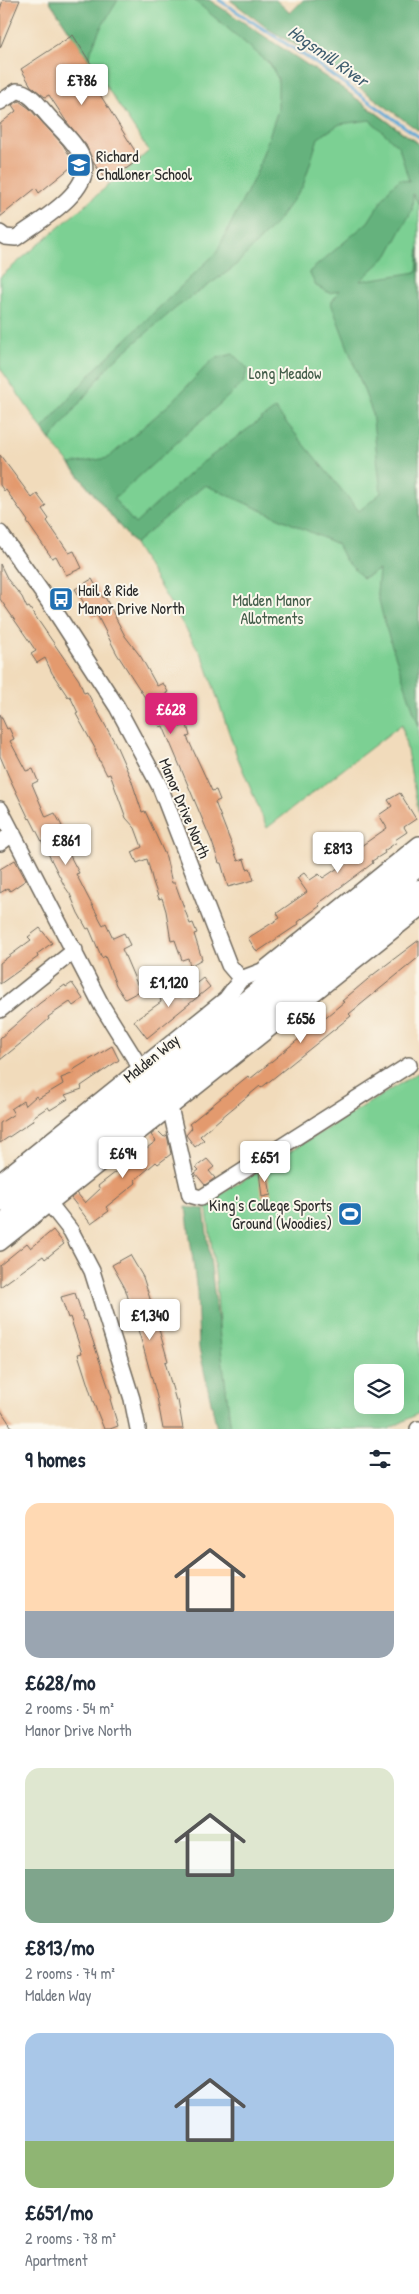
<!DOCTYPE html>
<meta charset="utf-8">
<style>
:root{--surface:#fff;--page:#f6f6f7;--text:#1f2937;--muted:#747a83;--accent:#db2777}
body{margin:0;font-family:"Patrick Hand",sans-serif;background:var(--page);color:var(--text);height:100vh;display:flex;flex-direction:column;font-size:19px;white-space:nowrap}
*{box-sizing:border-box;margin:0}
p{font-size:16px;color:var(--muted)}
.icon{flex:none;width:28px;height:28px;fill:none;stroke:currentColor;stroke-width:2;stroke-linecap:round;stroke-linejoin:round}
.map{position:relative;height:1429px;overflow:hidden}
.side{display:flex;flex-direction:column;background:var(--surface);flex:1}
.side>*{flex:none}
.fabs{position:absolute;left:354px;top:1364px;display:grid;gap:10px}
.fabs a{display:grid;place-items:center;width:50px;height:50px;border-radius:10px;background:var(--surface);box-shadow:0 5px 20px #0002;font-size:25px}
.price{position:absolute;translate:-50% -42px;padding:0 11px;border-radius:5px;background:#fff;color:#222;font-size:16px;line-height:32px;filter:drop-shadow(0 1px 2px #0008)}
.price::after{content:'';position:absolute;left:50%;top:30px;width:15px;height:11px;margin-left:-8px;background:inherit;clip-path:polygon(0 0,100% 0,50% 100%)}
.price.selected{background:var(--accent);color:#fff}
ul{padding:0;list-style:none}
li{display:grid;align-content:center;gap:10px;height:265px;padding:0 25px}
li span{display:grid;place-items:center;height:155px;border-radius:15px;color:#555}
li>.icon{margin-inline-start:auto}
span .icon{width:90px;height:90px;fill:#fffc;stroke-width:1}
li b{font-size:21px}
h2{display:flex;justify-content:space-between;align-items:center;height:60px;padding:0 25px;font-size:21px}
.map>svg:first-child{display:block}
.green{fill:#7cd093;stroke:#547e5f;fill-rule:evenodd}
.forest{fill:#65b27d;stroke:#486e54}
.lines{fill:none;stroke-linecap:round;stroke-linejoin:round}
.stream{stroke:#5ea7d5;stroke-width:3}
.building{fill:#e39a6e}
.minor-casing{stroke:#70695d;stroke-width:18}
.highway-casing{stroke:#70695d;stroke-width:25}
.minor{stroke:#fff;stroke-width:15}
.highway{stroke:#fff;stroke-width:22}
.labels{text-anchor:middle;stroke-width:4;stroke-linejoin:round;paint-order:stroke}
.poi-label{font-size:16px;fill:#2b2b2b;stroke:#fbf7ec;text-anchor:start}
.park-label{font-size:16px;fill:#435d4a;stroke:#fbf7ec}
.street-label{font-size:16px;fill:#2b2b2b;stroke:#fbf7ec}
.water-label{font-size:18px;font-style:italic;fill:#3f5d6f;stroke:#fbf7ec}
</style>
<div class="map">
<svg width="419" height="1429" viewBox="0 0 419 1429">
<rect width="100%" height="100%" fill="#fbf7ec"/>
<filter id="ink" filterUnits="userSpaceOnUse"><feTurbulence type="fractalNoise" baseFrequency=".02" numOctaves="2"/><feDisplacementMap in="SourceGraphic" scale="10" xChannelSelector="R" yChannelSelector="G"/><feConvolveMatrix kernelMatrix="1 2 1 2 8 2 1 2 1" color-interpolation-filters="sRGB"/></filter>
<filter id="wash" filterUnits="userSpaceOnUse"><feTurbulence type="fractalNoise" baseFrequency=".0096" numOctaves="4" result="noise"/><feDisplacementMap in="SourceGraphic" scale="20" xChannelSelector="R" yChannelSelector="G"/><feGaussianBlur stdDeviation="1.12" result="paint"/><feColorMatrix in="noise" values="0 0 0 0 0 0 0 0 0 0 0 0 0 0 0 0 0 1.4 0 .05"/><feComposite in="paint" operator="in"/></filter>
<g filter="url(#wash)">
<rect width="100%" height="100%" fill="#f1dbbb"/>
<path class="green" d="M 49,0 L 209,0 L 342,88 L 419,144 L 419,815 L 402,724 L 267,828 L 237,756 L 204,659 L 134,544 L 50,440 L 0,368 L 0,277 L 149,151 Z
M 419,1072 L 419,1413 L 389,1429 L 226,1429 L 216,1280 L 206,1203 ZM 362,1372 L 395,1372 L 395,1405 L 362,1405 Z"/>
<path class="forest" d="M 49,0 L 118,0 L 99,31 L 88,59 Z
M 194,0 L 209,0 L 234,16 L 342,88 L 419,145 L 419,205 L 413,194 L 412,210 L 388,255 L 360,281 L 417,272 L 419,247 L 419,727 L 385,625 L 377,592 L 379,570 L 363,578 L 345,560 L 337,544 L 205,485 L 134,544 L 70,464 L 108,458 L 173,401 L 213,359 L 233,354 L 248,369 L 243,383 L 114,499 L 135,524 L 199,465 L 275,409 L 359,511 L 381,493 L 372,412 L 331,303 L 340,290 L 330,293 L 316,286 L 309,272 L 368,222 L 389,189 L 400,179 L 409,181 L 399,147 L 370,120 L 340,124 L 318,138 L 303,186 L 276,223 L 233,268 L 177,307 L 111,363 L 50,440 L 42,429 L 97,367 L 216,253 L 256,174 L 278,110 L 278,79 L 270,64 Z
M 230,0 L 276,0 L 290,13 L 303,0 L 419,0 L 419,131 L 320,59 L 270,30 Z
M 186,1207 L 204,1209 L 231,1429 L 217,1429 L 199,1348 L 197,1292 Z"/>
<g class="lines">
<path class="stream" d="M 219,0 L 314,62 L 419,137"/>
</g>
<g id="blocks">
<path class="building" d="M 3,0 L 20,0 L 0,48 L 0,9 Z
M 73,35 L 93,67 L 86,72 L 140,159 L 107,182 L 93,162 L 86,145 L 66,121 L 49,95 L 45,97 L 31,86 L 21,69 Z
M 19,101 L 29,108 L 63,145 L 75,164 L 39,193 L 36,188 L 0,217 L 0,124 L 16,111 L 12,105 Z
M 0,455 L 32,498 L 37,494 L 46,506 L 42,509 L 49,519 L 47,521 L 69,553 L 74,551 L 82,568 L 66,575 L 56,556 L 52,558 L 27,522 L 28,521 L 6,490 L 4,491 L 0,485 Z
M 0,564 L 8,580 L 22,597 L 27,608 L 29,607 L 79,680 L 84,693 L 87,692 L 115,743 L 131,779 L 142,812 L 145,811 L 166,857 L 172,883 L 175,883 L 190,924 L 193,923 L 197,933 L 194,934 L 202,959 L 190,966 L 188,958 L 182,960 L 175,940 L 171,941 L 166,911 L 162,898 L 159,899 L 153,882 L 147,859 L 137,863 L 132,852 L 142,847 L 135,828 L 126,818 L 110,774 L 107,775 L 100,761 L 99,761 L 95,750 L 96,750 L 76,714 L 78,713 L 70,696 L 68,697 L 52,673 L 45,658 L 37,663 L 31,654 L 36,651 L 0,599 Z
M 92,579 L 103,598 L 105,597 L 125,636 L 141,657 L 157,686 L 163,683 L 168,692 L 166,693 L 180,727 L 187,725 L 190,736 L 187,737 L 212,791 L 216,790 L 220,800 L 215,802 L 238,861 L 244,859 L 247,869 L 250,868 L 254,880 L 228,887 L 221,863 L 219,863 L 212,842 L 163,726 L 160,727 L 153,710 L 117,654 L 97,615 L 93,617 L 75,589 Z
M 0,714 L 7,729 L 9,728 L 14,739 L 10,741 L 26,771 L 33,769 L 38,781 L 32,784 L 46,817 L 55,813 L 62,826 L 56,829 L 79,873 L 76,874 L 91,903 L 103,925 L 106,923 L 113,938 L 124,933 L 130,945 L 122,949 L 140,991 L 125,999 L 116,985 L 105,956 L 102,958 L 89,928 L 87,929 L 78,913 L 70,894 L 65,887 L 30,818 L 29,819 L 9,777 L 0,756 Z
M 400,793 L 416,819 L 404,827 L 407,832 L 395,840 L 397,842 L 384,851 L 385,853 L 372,861 L 373,863 L 318,904 L 320,906 L 298,922 L 299,924 L 257,952 L 248,938 L 280,918 L 277,913 L 307,892 L 297,878 L 304,873 L 310,880 L 319,874 L 323,878 L 350,860 L 345,853 L 359,844 L 361,846 L 387,828 L 379,815 L 392,806 L 388,800 Z
M 15,860 L 26,880 L 10,891 L 8,888 L 0,893 L 0,869 Z
M 40,928 L 52,943 L 37,954 L 38,957 L 0,984 L 0,963 L 31,940 L 28,937 Z
M 419,940 L 419,957 L 349,1014 L 351,1016 L 261,1088 L 260,1086 L 227,1113 L 200,1136 L 204,1140 L 195,1147 L 186,1135 L 192,1128 L 189,1124 L 248,1076 L 250,1079 L 344,1002 L 342,1001 L 374,974 Z
M 203,978 L 210,987 L 147,1038 L 134,1021 L 161,1002 L 160,998 L 173,987 L 181,996 Z
M 72,983 L 83,999 L 73,1006 L 70,1002 L 67,1004 L 48,1017 L 49,1019 L 25,1040 L 0,1060 L 0,1038 L 40,1003 L 65,985 L 66,987 Z
M 112,1046 L 119,1060 L 81,1086 L 82,1089 L 65,1095 L 68,1099 L 50,1110 L 48,1107 L 33,1117 L 34,1120 L 0,1143 L 0,1123 L 14,1114 L 11,1109 L 23,1101 L 25,1106 L 36,1096 L 38,1099 L 63,1084 L 61,1078 L 74,1073 L 73,1070 Z
M 157,1130 L 164,1137 L 167,1135 L 171,1154 L 158,1164 L 156,1162 L 135,1180 L 136,1183 L 106,1207 L 109,1211 L 91,1224 L 71,1198 L 77,1193 L 85,1203 L 100,1189 L 98,1186 L 156,1141 L 151,1135 Z
M 207,1159 L 214,1167 L 209,1171 L 215,1178 L 205,1185 L 195,1173 L 199,1170 L 196,1167 Z
M 266,1167 L 271,1195 L 262,1197 L 259,1172 Z
M 53,1230 L 64,1244 L 45,1259 L 43,1256 L 0,1287 L 0,1265 L 27,1243 L 31,1248 Z
M 130,1255 L 143,1277 L 152,1305 L 168,1361 L 165,1362 L 176,1401 L 178,1400 L 183,1429 L 163,1429 L 157,1397 L 143,1346 L 125,1288 L 112,1265 Z
M 75,1293 L 84,1320 L 86,1320 L 112,1398 L 110,1399 L 118,1426 L 110,1429 L 104,1429 L 94,1404 L 78,1354 L 82,1353 L 70,1317 L 68,1318 L 61,1297 Z
M 0,1409 L 13,1429 L 0,1429 Z"/>
</g>
</g>
<g filter="url(#ink)">
<use href="#blocks" fill-opacity="0" stroke="#70695d" stroke-width="1"/>
<g class="lines">
<defs>
<path id="minor" d="M 0,102 L 17,91 C 31,91 42,110 51,119 C 62,131 79,146 84,162 C 92,192 36,223 16,238 L 5,237 L 0,233
M 0,533 L 53,608 L 117,707 L 160,787 L 229,965 L 241,979
M 0,809 L 102,1006 L 140,1067
M 0,843 L 13,833
M 0,1010 L 75,950
M 170,1107 L 190,1195 L 201,1198 L 409,1065
M 0,1181 L 226,999 L 241,979 L 262,971 L 419,844
M 49,1203 L 71,1231 L 92,1271 L 132,1399 L 138,1429
M 0,1243 L 419,910
M 418,1429 L 419,1429"/>
<path id="highway" d="M 0,1200 L 419,864
M 0,1227 L 419,891"/>
</defs>
<use href="#minor" class="minor-casing"/>
<use href="#highway" class="highway-casing"/>
<use href="#minor" class="minor"/>
<use href="#highway" class="highway"/>
</g>
</g>
<defs>
<symbol id="school-square" viewBox="-11 -11 22 22"><rect x="-9" y="-9" width="18" height="18" rx="4" fill="#1f6fb2" stroke="#fbf7ec"/><path d="M0-5L7-2L0 1L-7-2ZM-4 1L0 2.5L4 1V4Q0 6-4 4Z" fill="#fff"/></symbol>
<symbol id="bus-square" viewBox="-11 -11 22 22"><rect x="-9" y="-9" width="18" height="18" rx="4" fill="#1f6fb2" stroke="#fbf7ec"/><path d="M-5-6H5V4H4V6H2V4H-2V6H-4V4H-5ZM-3.5-4V0h7V-4ZM-3.5 1.2v1.5H-2V1.2ZM2 1.2v1.5H3.5V1.2Z" fill="#fff"/></symbol>
<symbol id="stadium-square" viewBox="-11 -11 22 22"><rect x="-9" y="-9" width="18" height="18" rx="4" fill="#1f6fb2" stroke="#fbf7ec"/><path d="M0-5a6.5 5 0 1 0 0 10a6.5 5 0 1 0 0-10ZM-3.5-1.8h7v3.6h-7Z" fill="#fff"/></symbol>
</defs>
<g fill-rule="evenodd">
<use href="#school-square" x="65" y="151" width="28" height="28"/>
<use href="#bus-square" x="47" y="585" width="28" height="28"/>
<use href="#stadium-square" x="336" y="1200" width="28" height="28"/>
</g>
<g class="labels">
<g class="poi-label">
<text x="96" y="162">Richard<tspan x="96" dy="18">Challoner School</tspan></text>
<text x="78" y="596">Hail &amp; Ride<tspan x="78" dy="18">Manor Drive North</tspan></text>
<text x="332" y="1211" text-anchor="end">King's College Sports<tspan x="332" dy="18">Ground (Woodies)</tspan></text>
</g>
<g class="park-label">
<text x="285" y="379">Long Meadow</text>
<text x="272" y="606">Malden Manor<tspan x="272" dy="18">Allotments</tspan></text>
</g>
<g class="street-label">
<text transform="translate(185 808) rotate(67)" y="6">Manor Drive North</text>
<text transform="translate(151 1058) rotate(-39)" y="6">Malden Way</text>
</g>
<g class="water-label">
<text transform="translate(328 56) rotate(35)" y="6">Hogsmill River</text>
</g>
</g>
</svg>
<div class="fabs">
<a><svg class="icon" aria-label="layers" viewBox="0 0 24 24"><path d="M12 4l9 5-9 5-9-5zM3 14l9 5 9-5"/></svg></a>
</div>
<b class="price" style="left:82px;top:106px">£786</b>
<b class="price selected" style="left:171px;top:735px">£628</b>
<b class="price" style="left:66px;top:866px">£861</b>
<b class="price" style="left:338px;top:874px">£813</b>
<b class="price" style="left:169px;top:1008px">£1,120</b>
<b class="price" style="left:301px;top:1044px">£656</b>
<b class="price" style="left:123px;top:1179px">£694</b>
<b class="price" style="left:265px;top:1183px">£651</b>
<b class="price" style="left:150px;top:1341px">£1,340</b>
</div>
<section class="side">
<h2>9 homes<svg class="icon" aria-label="filters" viewBox="0 0 24 24"><path d="M4 7h16M4 17h16"/><circle cx="9" cy="7" r="2"/><circle cx="15" cy="17" r="2"/></svg></h2>
<ul>
<li><span style="background:linear-gradient(#ffd9b3 70%,#9aa5b1 0)"><svg class="icon" aria-label="home" viewBox="0 0 24 24"><path d="M3 11l9-7 9 7M6 9v11h12V9"/></svg></span><div><b>£628/mo</b><p>2 rooms · 54 m²</p><p>Manor Drive North</p></div></li>
<li><span style="background:linear-gradient(#dfe7d0 65%,#7fa58c 0)"><svg class="icon" aria-label="home" viewBox="0 0 24 24"><path d="M3 11l9-7 9 7M6 9v11h12V9"/></svg></span><div><b>£813/mo</b><p>2 rooms · 74 m²</p><p>Malden Way</p></div></li>
<li><span style="background:linear-gradient(#a9c7e8 70%,#8fb573 0)"><svg class="icon" aria-label="home" viewBox="0 0 24 24"><path d="M3 11l9-7 9 7M6 9v11h12V9"/></svg></span><div><b>£651/mo</b><p>2 rooms · 78 m²</p><p>Apartment</p></div></li>
</ul>
</section>
